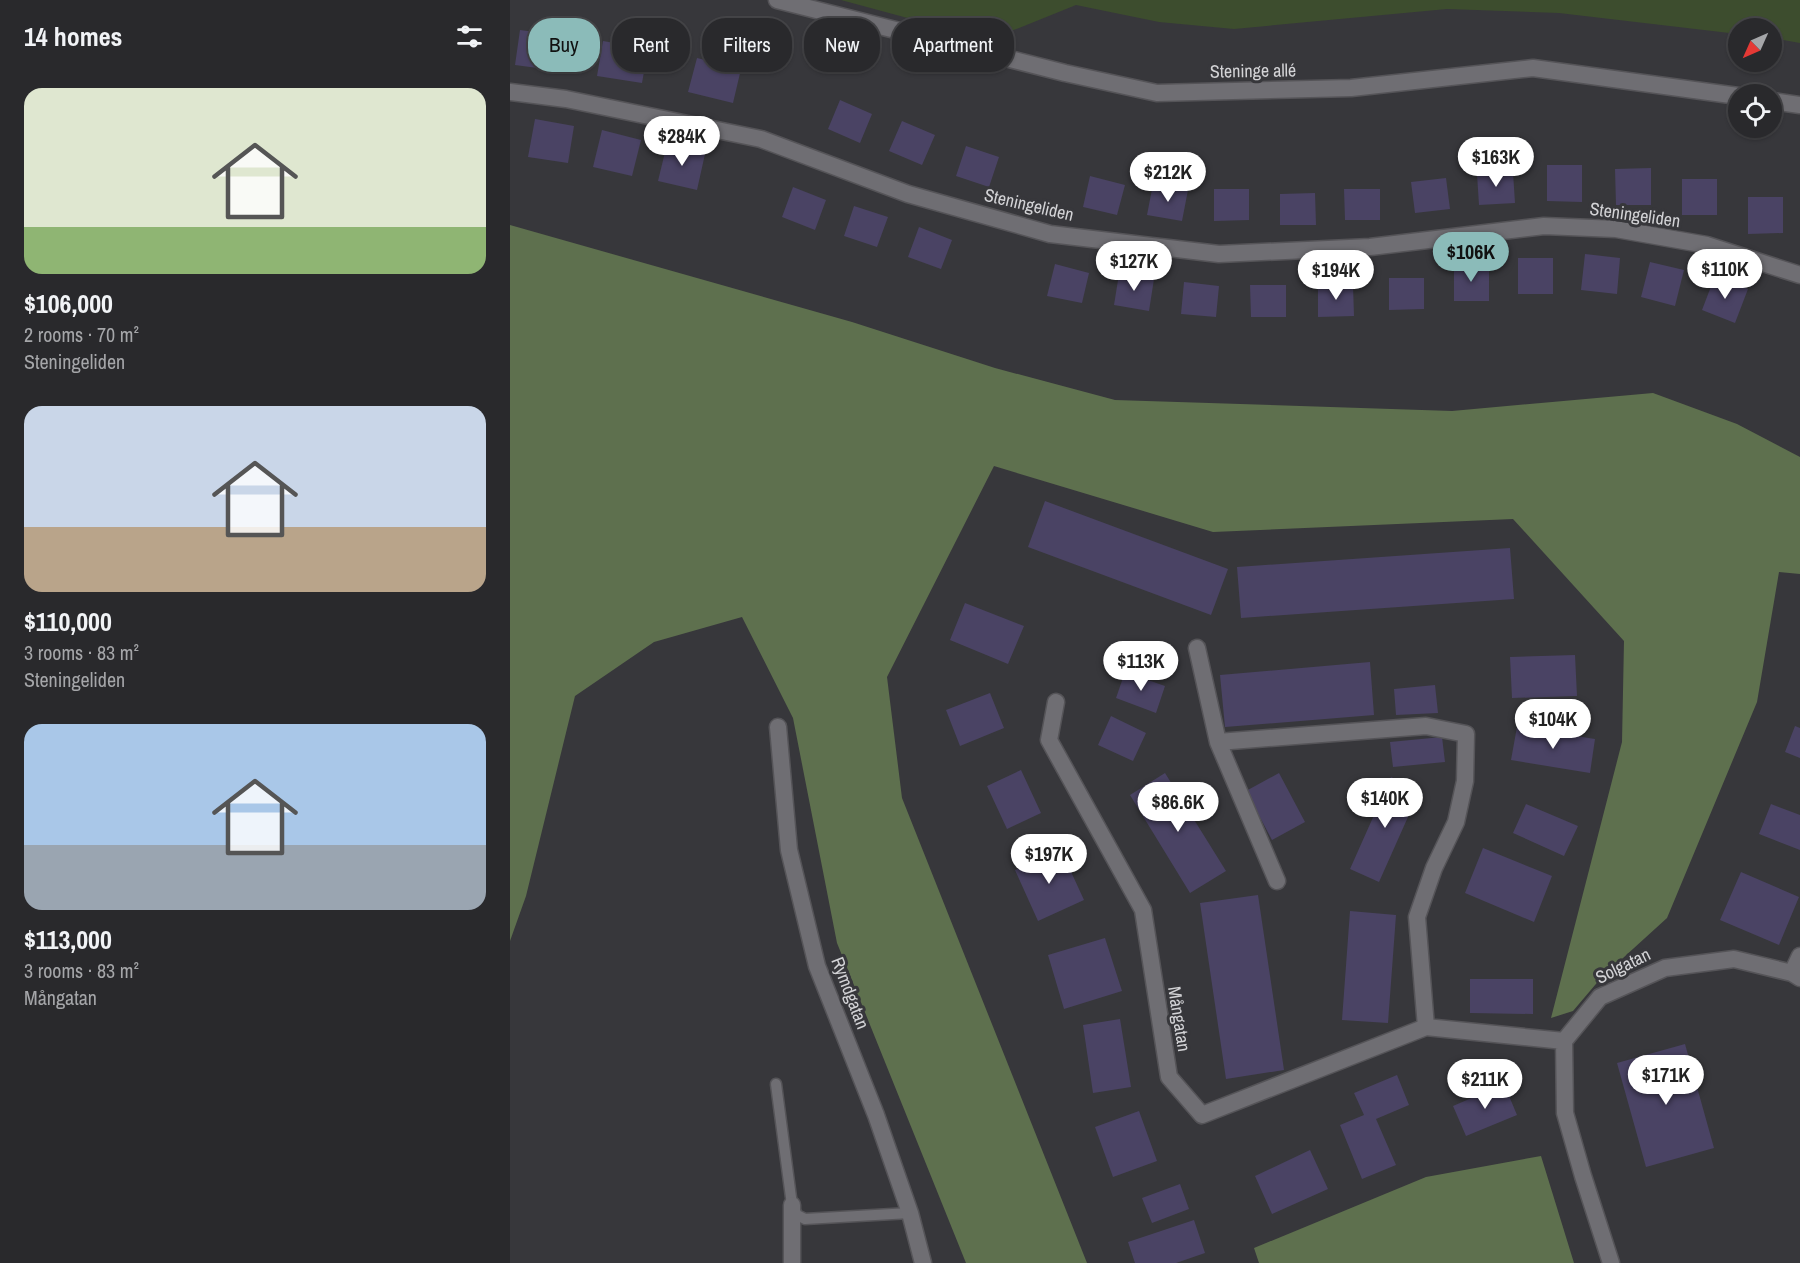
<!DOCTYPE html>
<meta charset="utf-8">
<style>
:root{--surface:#29292c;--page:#313134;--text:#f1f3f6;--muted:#a5a6a9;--line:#454548;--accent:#8bbbb9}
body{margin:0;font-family:"Archivo Narrow",sans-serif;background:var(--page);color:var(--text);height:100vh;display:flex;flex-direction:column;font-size:22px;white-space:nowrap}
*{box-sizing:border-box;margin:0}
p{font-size:20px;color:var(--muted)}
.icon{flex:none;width:33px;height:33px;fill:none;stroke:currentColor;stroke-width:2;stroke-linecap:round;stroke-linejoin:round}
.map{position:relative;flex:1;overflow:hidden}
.side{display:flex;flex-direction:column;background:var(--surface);width:510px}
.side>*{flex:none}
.top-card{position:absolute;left:18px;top:18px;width:570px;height:54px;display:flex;gap:12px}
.needle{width:39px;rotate:225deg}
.fabs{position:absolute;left:1218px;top:18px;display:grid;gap:12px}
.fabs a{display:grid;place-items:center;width:54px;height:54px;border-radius:50%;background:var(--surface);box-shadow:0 2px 4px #0004,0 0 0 2px var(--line);font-size:30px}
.price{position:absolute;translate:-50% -51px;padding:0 14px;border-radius:21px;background:#fff;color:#222;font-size:20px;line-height:39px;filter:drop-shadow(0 2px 3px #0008)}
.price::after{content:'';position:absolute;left:50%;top:36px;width:18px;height:14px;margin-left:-9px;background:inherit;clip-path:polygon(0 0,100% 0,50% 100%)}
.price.active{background:var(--accent);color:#111}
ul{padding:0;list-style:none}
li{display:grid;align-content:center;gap:12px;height:318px;padding:0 24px}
li span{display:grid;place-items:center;height:186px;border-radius:18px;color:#555}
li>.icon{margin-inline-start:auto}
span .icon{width:108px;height:108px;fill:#fffc;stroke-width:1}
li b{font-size:26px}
h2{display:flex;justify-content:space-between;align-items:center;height:72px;padding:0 24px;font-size:26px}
.pill{padding:0 21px;border-radius:24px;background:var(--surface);box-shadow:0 2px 4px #0004,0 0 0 2px var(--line);font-size:21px;line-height:54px}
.pill.active{background:var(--accent);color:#111}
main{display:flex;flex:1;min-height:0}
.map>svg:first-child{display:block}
.green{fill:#3d4d2e}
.forest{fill:#5e704e}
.building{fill:#4a4364}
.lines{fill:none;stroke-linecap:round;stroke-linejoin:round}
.service-casing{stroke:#555458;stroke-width:13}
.minor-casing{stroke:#555458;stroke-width:19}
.service{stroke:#6f6e73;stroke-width:10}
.minor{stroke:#6f6e73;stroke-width:16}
.labels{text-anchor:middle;stroke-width:6;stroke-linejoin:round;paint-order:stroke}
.street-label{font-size:18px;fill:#d3d3d6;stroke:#37373b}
</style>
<main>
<section class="side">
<h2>14 homes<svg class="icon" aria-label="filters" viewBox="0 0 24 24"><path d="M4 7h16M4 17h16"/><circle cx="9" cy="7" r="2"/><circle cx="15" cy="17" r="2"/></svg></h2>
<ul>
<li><span style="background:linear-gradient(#dfe7d0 75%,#8fb573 0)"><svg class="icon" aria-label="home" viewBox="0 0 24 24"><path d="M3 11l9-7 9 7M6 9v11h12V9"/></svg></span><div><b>$106,000</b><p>2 rooms · 70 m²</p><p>Steningeliden</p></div></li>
<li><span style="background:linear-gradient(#c9d6e8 65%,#b9a48a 0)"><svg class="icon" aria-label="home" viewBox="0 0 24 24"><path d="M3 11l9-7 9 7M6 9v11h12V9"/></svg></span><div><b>$110,000</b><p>3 rooms · 83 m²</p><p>Steningeliden</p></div></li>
<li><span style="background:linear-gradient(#a9c7e8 65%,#9aa5b1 0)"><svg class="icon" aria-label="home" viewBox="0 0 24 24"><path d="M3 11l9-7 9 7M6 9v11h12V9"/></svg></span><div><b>$113,000</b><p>3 rooms · 83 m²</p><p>Mångatan</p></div></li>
</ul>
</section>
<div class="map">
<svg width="1290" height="1263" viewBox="0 0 1290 1263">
<rect width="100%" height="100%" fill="#37373b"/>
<path class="green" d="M 331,0 L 1290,0 L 1290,43 L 1262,38 L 1262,28 L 1228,28 L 1228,34 L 1049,13 L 937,9 L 724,29 L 649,22 L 566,5 L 479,40 Z"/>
<path class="forest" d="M 0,225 L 342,322 L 485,368 L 605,400 L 942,411 L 1143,393 L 1227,424 L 1290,457 L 1290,574 L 1269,572 L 1247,702 L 1157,918 L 1091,978 L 1063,1011 L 1041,1018 L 1112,742 L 1114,641 L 1003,519 L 703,532 L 484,466 L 377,677 L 392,798 L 577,1263 L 456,1263 L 327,943 L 283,718 L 232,617 L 144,642 L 65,696 L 16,896 L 0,941 Z
M 1031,1156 L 1064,1263 L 749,1263 L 744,1248 L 916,1177 Z"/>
<path class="building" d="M 10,30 L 55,36 L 50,71 L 5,65 Z
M 93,41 L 138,49 L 132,83 L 87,76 Z
M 187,58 L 231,69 L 223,103 L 178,92 Z
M 330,100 L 362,114 L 350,143 L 318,129 Z
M 25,119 L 64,126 L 58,163 L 18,157 Z
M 392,121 L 425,135 L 412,165 L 379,151 Z
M 92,130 L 131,140 L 122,176 L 83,167 Z
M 157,144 L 195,154 L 187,190 L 148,181 Z
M 456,146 L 489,157 L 479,187 L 446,176 Z
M 1037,165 L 1072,165 L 1072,202 L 1037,201 Z
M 1141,168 L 1141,205 L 1106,205 L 1105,169 Z
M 1003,172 L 1005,203 L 969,205 L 967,174 Z
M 580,176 L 615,185 L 607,215 L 573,207 Z
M 936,178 L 940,209 L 905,213 L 901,182 Z
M 1172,179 L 1207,179 L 1207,215 L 1172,215 Z
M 643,184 L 678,190 L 672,221 L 637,215 Z
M 283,187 L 316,200 L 305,230 L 272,217 Z
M 704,189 L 739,189 L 739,220 L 704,221 Z
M 834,189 L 870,189 L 870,220 L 835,220 Z
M 805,193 L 806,225 L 770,225 L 770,194 Z
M 1238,197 L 1273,197 L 1273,233 L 1238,234 Z
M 344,206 L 378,217 L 367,247 L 334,236 Z
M 409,227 L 442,240 L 431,269 L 398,257 Z
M 1075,254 L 1110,258 L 1107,294 L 1071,290 Z
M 1008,258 L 1043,258 L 1043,294 L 1008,294 Z
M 1140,262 L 1174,270 L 1165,306 L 1131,297 Z
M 545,264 L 579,273 L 572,303 L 537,296 Z
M 944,264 L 979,265 L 979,301 L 944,301 Z
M 609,274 L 644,279 L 639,311 L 604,305 Z
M 1205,276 L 1238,289 L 1225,323 L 1192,310 Z
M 879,278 L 914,278 L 914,309 L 879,310 Z
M 674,282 L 709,286 L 706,317 L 671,314 Z
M 740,285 L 776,285 L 776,317 L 741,317 Z
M 808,285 L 843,285 L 844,316 L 808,317 Z
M 535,501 L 718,569 L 701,615 L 518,547 Z
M 1000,548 L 1004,599 L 731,618 L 727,567 Z
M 455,603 L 514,626 L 498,664 L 440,640 Z
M 1065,655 L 1067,696 L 1002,698 L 1000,657 Z
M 860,662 L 864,715 L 715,727 L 710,675 Z
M 615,672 L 655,686 L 646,713 L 606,698 Z
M 925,685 L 928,713 L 886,715 L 884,689 Z
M 480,693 L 494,728 L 450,746 L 436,710 Z
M 601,716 L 636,733 L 623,761 L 588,745 Z
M 1285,726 L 1290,728 L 1290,758 L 1275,752 Z
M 1007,727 L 1085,739 L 1080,773 L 1001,760 Z
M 932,737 L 935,762 L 883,767 L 880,742 Z
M 511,770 L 531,813 L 497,829 L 477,786 Z
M 655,773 L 716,871 L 680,893 L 620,795 Z
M 769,773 L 795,822 L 762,840 L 736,791 Z
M 881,777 L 910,790 L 869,882 L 840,869 Z
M 1016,804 L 1068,826 L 1054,856 L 1003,833 Z
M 1261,804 L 1290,815 L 1290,850 L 1249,834 Z
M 973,848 L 1042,876 L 1024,922 L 955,893 Z
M 551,850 L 574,900 L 528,921 L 505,870 Z
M 1231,872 L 1289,897 L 1269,945 L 1210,920 Z
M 748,895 L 774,1070 L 716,1079 L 690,903 Z
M 840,911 L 886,915 L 878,1023 L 832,1020 Z
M 595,938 L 612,991 L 554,1009 L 538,955 Z
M 960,979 L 1023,979 L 1023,1014 L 960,1013 Z
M 610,1019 L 621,1087 L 583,1093 L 573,1025 Z
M 1175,1044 L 1204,1148 L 1136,1167 L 1107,1063 Z
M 887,1075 L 899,1105 L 866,1119 L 886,1165 L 852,1179 L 830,1125 L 854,1115 L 844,1093 Z
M 994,1084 L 1007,1115 L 956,1136 L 943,1106 Z
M 629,1111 L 647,1161 L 603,1177 L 585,1127 Z
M 800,1150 L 818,1189 L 762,1214 L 745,1176 Z
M 670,1184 L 679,1209 L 642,1223 L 632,1198 Z
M 684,1220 L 695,1253 L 666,1263 L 625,1263 L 618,1242 Z"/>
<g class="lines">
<defs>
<path id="service" d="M 266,1084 L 282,1205 L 287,1215 L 295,1219 L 400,1213"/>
<path id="minor" d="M 267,0 L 555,73 L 647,93 L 841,88 L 1023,68 L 1228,96
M 0,92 L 56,99 L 251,139 L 398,194 L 540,234 L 709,254 L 860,247 L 1034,226 L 1106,229 L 1197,245 L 1290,275
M 1262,101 L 1290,105
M 687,648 L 708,742 L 767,881
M 546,702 L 539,740 L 633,910 L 659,1077 L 692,1115 L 916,1027 L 1054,1041
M 268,727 L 279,850 L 307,966 L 366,1115 L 400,1213 L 413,1263
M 708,742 L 916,726 L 956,734 L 955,781 L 946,822 L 924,868 L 907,917 L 916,1027
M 1282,973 L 1290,956
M 282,1205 L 282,1263
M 1101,1263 L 1073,1176 L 1055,1113 L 1054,1041 L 1090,997 L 1155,968 L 1224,959 L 1282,973 L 1290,978"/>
</defs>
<use href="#service" class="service-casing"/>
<use href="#minor" class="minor-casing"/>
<use href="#service" class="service"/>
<use href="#minor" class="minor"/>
</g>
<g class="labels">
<g class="street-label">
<text transform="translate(743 71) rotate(-1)" y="6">Steninge allé</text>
<text transform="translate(519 205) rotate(13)" y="6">Steningeliden</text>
<text transform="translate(1125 215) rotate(8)" y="6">Steningeliden</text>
<text transform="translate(1113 966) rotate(-26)" y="6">Solgatan</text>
<text transform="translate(340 993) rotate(69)" y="6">Rymdgatan</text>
<text transform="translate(669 1019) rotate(81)" y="6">Mångatan</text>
</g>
</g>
</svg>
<div class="fabs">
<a><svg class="needle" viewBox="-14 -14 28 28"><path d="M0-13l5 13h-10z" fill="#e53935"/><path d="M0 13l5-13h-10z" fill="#a5a6a9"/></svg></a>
<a><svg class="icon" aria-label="locate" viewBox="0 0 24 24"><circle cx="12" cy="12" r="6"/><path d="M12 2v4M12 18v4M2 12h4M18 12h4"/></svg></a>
</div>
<b class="price" style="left:172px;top:167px">$284K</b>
<b class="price" style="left:986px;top:188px">$163K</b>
<b class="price" style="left:658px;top:203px">$212K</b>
<b class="price active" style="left:961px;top:283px">$106K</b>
<b class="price" style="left:624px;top:292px">$127K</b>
<b class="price" style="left:1215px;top:300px">$110K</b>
<b class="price" style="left:826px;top:301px">$194K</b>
<b class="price" style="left:631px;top:692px">$113K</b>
<b class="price" style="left:1043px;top:750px">$104K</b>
<b class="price" style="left:875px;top:829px">$140K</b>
<b class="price" style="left:668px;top:833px">$86.6K</b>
<b class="price" style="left:539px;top:885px">$197K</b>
<b class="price" style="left:1156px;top:1106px">$171K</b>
<b class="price" style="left:975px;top:1110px">$211K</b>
<div class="top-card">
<a class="pill active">Buy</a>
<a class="pill">Rent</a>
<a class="pill">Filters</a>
<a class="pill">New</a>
<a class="pill">Apartment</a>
</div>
</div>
</main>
